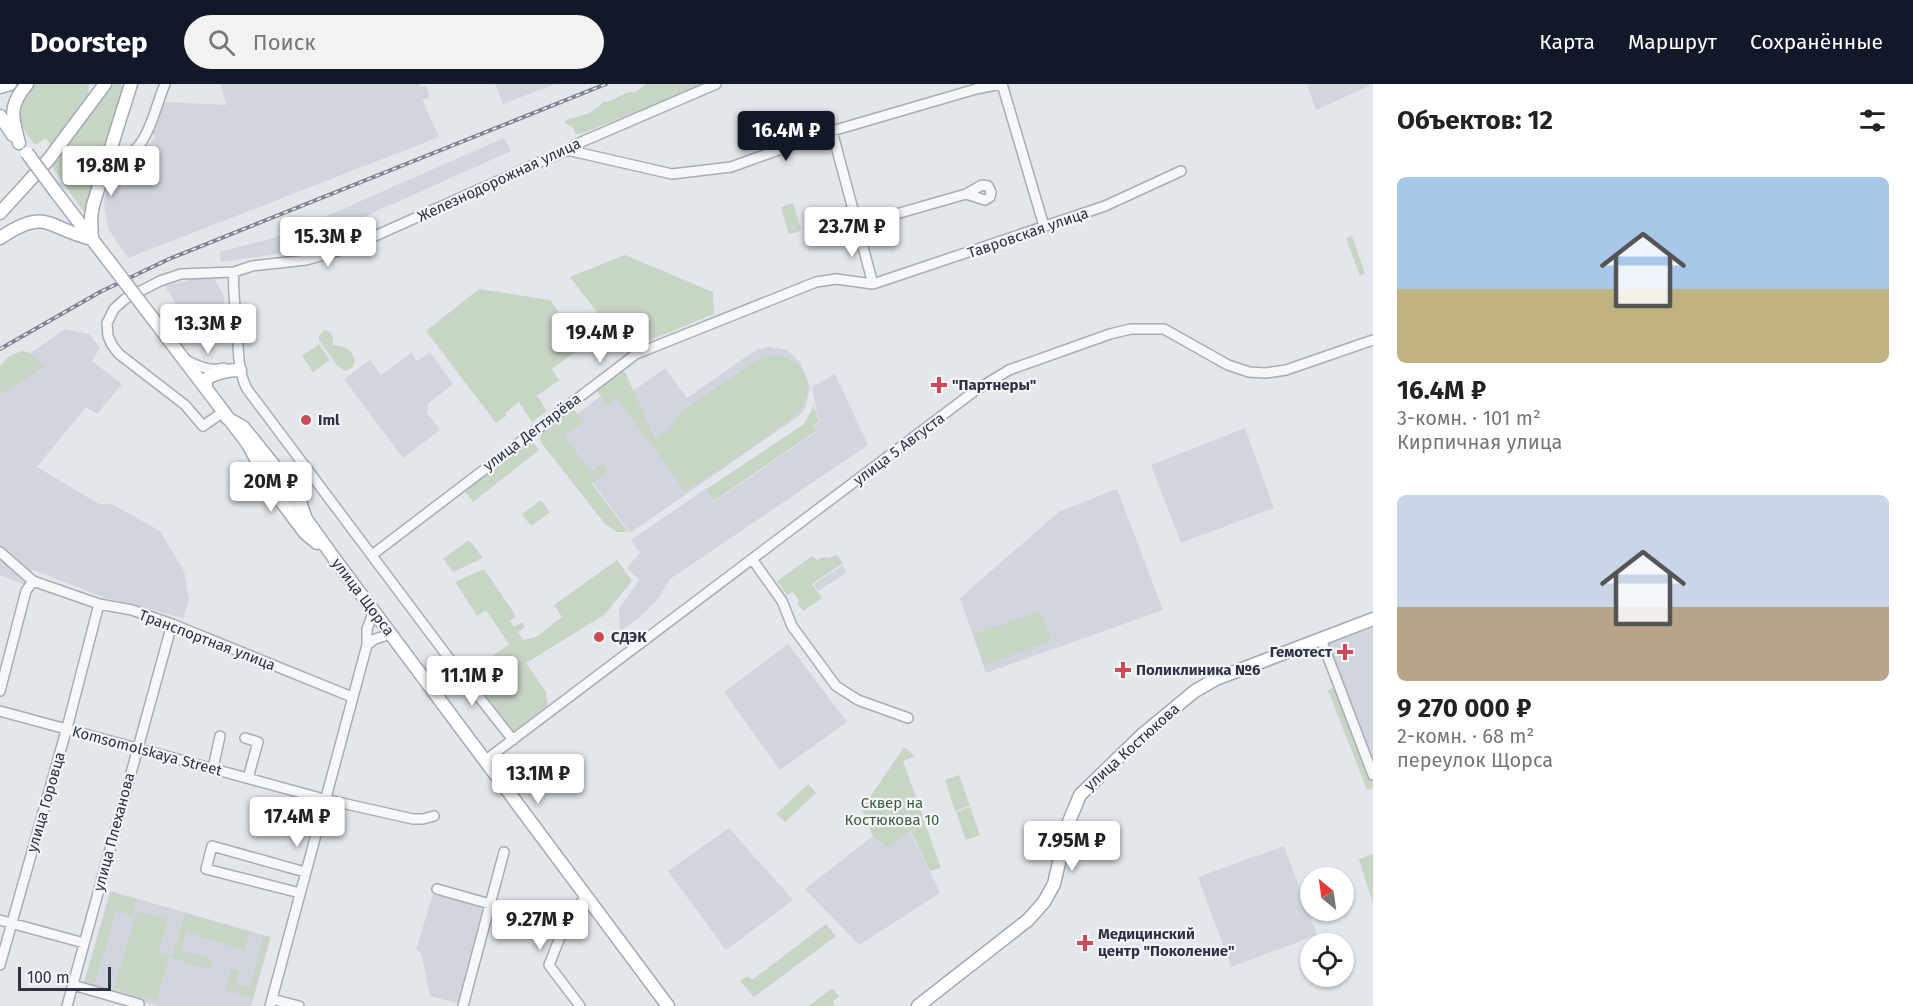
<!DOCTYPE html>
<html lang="ru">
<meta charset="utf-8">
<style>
:root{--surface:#fff;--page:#f2f2f2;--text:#222;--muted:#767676;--accent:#111827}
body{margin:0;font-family:"Fira Sans",sans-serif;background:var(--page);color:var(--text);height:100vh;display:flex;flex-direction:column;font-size:22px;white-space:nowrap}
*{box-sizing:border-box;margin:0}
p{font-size:20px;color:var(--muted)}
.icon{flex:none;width:33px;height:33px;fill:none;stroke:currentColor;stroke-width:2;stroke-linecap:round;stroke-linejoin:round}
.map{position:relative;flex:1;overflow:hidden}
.panel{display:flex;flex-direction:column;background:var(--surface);width:540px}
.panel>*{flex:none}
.needle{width:39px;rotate:331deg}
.buttons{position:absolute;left:1300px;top:783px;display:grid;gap:12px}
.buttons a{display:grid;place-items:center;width:54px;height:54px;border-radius:50%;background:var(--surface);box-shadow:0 2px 4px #0004;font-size:30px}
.scale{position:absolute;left:18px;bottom:15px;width:93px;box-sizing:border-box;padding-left:6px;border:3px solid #2b3243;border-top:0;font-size:16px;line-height:21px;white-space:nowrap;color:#2b3243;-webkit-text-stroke:4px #f3f5f8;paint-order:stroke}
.price{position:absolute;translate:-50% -51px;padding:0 14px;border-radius:6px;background:#fff;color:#222;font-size:20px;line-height:39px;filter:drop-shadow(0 2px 3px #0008)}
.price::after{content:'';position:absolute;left:50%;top:36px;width:18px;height:14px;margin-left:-9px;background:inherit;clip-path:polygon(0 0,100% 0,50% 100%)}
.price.active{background:var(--accent);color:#fff}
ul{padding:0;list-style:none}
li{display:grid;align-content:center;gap:12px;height:318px;padding:0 24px}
li span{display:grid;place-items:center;height:186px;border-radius:9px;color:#555}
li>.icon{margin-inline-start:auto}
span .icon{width:108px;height:108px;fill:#fffc;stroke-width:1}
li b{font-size:26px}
h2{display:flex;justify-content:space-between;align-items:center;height:72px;padding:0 24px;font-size:26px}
header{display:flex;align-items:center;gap:36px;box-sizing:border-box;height:84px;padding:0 30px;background:var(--accent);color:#fff}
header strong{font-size:28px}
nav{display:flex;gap:33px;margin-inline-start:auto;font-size:21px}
.search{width:420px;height:54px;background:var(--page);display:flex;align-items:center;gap:15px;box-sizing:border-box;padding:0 21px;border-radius:33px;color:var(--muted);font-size:22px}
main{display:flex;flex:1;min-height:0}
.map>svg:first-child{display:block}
.built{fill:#d1d5dd}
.green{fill:#c7d5c4}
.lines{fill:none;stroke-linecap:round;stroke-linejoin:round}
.minor-casing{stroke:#a8acb5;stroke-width:12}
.major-casing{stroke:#a2a9b6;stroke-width:15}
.minor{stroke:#f6f7f9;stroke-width:9}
.major{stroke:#fff;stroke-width:12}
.rail-casing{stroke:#7c8494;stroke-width:4}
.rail{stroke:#f3f5f8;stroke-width:1.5;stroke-dasharray:4.5;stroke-linecap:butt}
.major-bridge-casing{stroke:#a2a9b6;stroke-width:15;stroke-linecap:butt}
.major-bridge{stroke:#fff;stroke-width:12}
.poi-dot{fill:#cd4b58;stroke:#f3f5f8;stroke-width:2}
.labels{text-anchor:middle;stroke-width:4.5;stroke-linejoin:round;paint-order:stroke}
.street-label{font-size:15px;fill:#2b3243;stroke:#f3f5f8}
.poi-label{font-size:15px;font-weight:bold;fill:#2b3243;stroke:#f3f5f8;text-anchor:start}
.park-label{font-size:15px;fill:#3d5e38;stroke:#f3f5f8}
</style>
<header>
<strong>Doorstep</strong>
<div class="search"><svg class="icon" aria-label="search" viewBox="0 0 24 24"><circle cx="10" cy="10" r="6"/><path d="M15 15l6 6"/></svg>Поиск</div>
<nav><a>Карта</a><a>Маршрут</a><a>Сохранённые</a></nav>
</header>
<main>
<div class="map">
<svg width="1373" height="922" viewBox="0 0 1373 922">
<rect width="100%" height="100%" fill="#e3e6eb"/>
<path class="built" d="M 221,0 L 419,0 L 420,3 L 426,2 L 430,13 L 422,16 L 439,53 L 128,174 L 109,146 L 105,127 L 104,116 L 117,77 L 129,79 L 155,54 L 152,49 L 162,21 L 167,18 L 226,21 Z
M 495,0 L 555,0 L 503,20 Z
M 1307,0 L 1368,0 L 1369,2 L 1316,26 Z
M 504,54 L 511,67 L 283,169 L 221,178 L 220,168 L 281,152 Z
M 202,193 L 214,194 L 224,212 L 225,237 L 195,251 L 165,202 Z
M 65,245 L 89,250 L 100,264 L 92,277 L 122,300 L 97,330 L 86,323 L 37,383 L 99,420 L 112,420 L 160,447 L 184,487 L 189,515 L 183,534 L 106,514 L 33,486 L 25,501 L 0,491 L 0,311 L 43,283 L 31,269 Z
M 769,263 L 787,266 L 800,278 L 810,303 L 805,325 L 799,332 L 630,449 L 554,347 L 624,295 L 633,307 L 665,284 L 687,314 L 750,270 L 758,265 Z
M 430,268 L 453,300 L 428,320 L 427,329 L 440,346 L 403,374 L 344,295 L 370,276 L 381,291 L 411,269 L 417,277 Z
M 835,290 L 868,361 L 670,495 L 657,516 L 639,534 L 620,547 L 619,525 L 639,496 L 627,484 L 640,469 L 631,456 L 704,406 L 714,418 L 816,348 L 814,342 L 820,337 L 817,329 L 812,303 Z
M 1245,344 L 1274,424 L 1181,459 L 1151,381 Z
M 1117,405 L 1163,526 L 986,589 L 960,514 L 1060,427 Z
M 843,481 L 847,488 L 818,507 L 814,500 Z
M 1373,538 L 1373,686 L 1326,558 Z
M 788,560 L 847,638 L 780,686 L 724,608 Z
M 729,744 L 793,816 L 726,866 L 668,787 Z
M 910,747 L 940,809 L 859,861 L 805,805 L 873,752 L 888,764 Z
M 1284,762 L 1317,851 L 1231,883 L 1198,793 Z
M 110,807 L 271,853 L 251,922 L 158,922 L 83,901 Z
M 433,810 L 485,823 L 460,920 L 430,912 L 421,869 L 416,866 Z"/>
<path class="green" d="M 30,0 L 89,0 L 88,11 L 51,61 L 45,54 L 35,61 C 15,36 15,28 30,0 Z
M 113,0 L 121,0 L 123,4 L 84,128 L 52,83 Z
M 646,0 L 708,0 L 583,49 L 575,50 L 573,43 L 565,39 L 566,36 C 579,32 594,30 603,18 C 615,18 622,7 635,8 Z
M 793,119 L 801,145 L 798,148 L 789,150 L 781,123 Z
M 1352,152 L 1365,189 L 1360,192 L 1346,154 Z
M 625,171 L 713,208 L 714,230 L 626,266 L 570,193 Z
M 479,205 L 550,216 L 583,262 L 552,285 L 559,296 L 537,312 L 547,327 L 532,338 L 519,318 L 505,329 L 506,332 L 496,339 L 426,247 Z
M 324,246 L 330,248 L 333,254 L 333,261 C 345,263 352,264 355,277 L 352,284 L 345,287 L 337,281 L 319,256 L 319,252 Z
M 319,260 L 330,276 L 313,288 L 302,272 Z
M 21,267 L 31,269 L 44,283 L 0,311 L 0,282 L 8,273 Z
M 777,271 C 810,276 817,309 795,332 L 718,387 L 685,407 L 617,314 L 607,321 L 596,306 L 620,287 L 625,288 L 655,355 L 670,344 L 680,329 L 755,277 L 766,272 Z
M 814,322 L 819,337 L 813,342 L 816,347 L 714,417 L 705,406 L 804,340 Z
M 573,324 L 583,338 L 564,352 L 591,388 L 603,380 L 608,387 L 592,400 L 628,448 L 617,448 L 605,440 L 540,357 L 541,347 Z
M 529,353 L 539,366 L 473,418 L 462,404 Z
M 541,416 L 550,428 L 531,442 L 522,430 Z
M 469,456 L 483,474 L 453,488 L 443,475 Z
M 837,471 L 843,479 L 812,500 L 822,514 L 803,527 L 797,519 L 799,517 L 793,508 L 787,511 L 777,497 L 812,472 L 817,476 L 823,473 L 829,474 Z
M 617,476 L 632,497 L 604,531 L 526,579 L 546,608 L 548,624 L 514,648 L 471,592 L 473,586 L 509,560 L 486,526 L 477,532 L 456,499 L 457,497 L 484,485 L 516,532 L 510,537 L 514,543 L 522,538 L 525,543 L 518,548 L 523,556 L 536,553 L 562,533 L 554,521 Z
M 1040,527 L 1051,557 L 984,581 L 974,550 Z
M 1337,602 L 1373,697 L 1373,704 L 1367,706 L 1328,606 Z
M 904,663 L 915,672 L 903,677 L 941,784 L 930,787 L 911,747 L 888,764 L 873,752 L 862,725 Z
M 959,691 L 970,722 L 955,727 L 945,696 Z
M 808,700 L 816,709 L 785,738 L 776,730 Z
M 970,723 L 980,751 L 966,756 L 956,728 Z
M 1373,770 L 1373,820 L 1359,775 Z
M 111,808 L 137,815 L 132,831 L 116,827 L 95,900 L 85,897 Z
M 137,827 L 168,836 L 159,868 L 170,871 L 156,917 L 114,905 Z
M 185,829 L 250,848 L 244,866 L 187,848 L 181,866 L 212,875 L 209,886 L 172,874 Z
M 826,840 L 836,852 L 754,913 L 740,897 L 747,892 L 752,896 Z
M 264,852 L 270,853 L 253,914 L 226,906 L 231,885 L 239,887 L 236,900 L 250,903 Z
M 832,904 L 839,913 L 833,917 L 835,922 L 809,922 Z"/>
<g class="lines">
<defs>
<path id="minor" d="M 1002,0 L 1044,142
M 832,47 L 873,200
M 567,66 L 672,90 L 731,83 L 832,47 L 976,5 L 1001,0
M 109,69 C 116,71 125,73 132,68 C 149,57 157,18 165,0
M 858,141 L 966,110 L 982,101 L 988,102 L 991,108 L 990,113 L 985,116 L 966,110
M 234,188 C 232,207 236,225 237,245 C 239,266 237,285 247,305 L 457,585 L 513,656
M 186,276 C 198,282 210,288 224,284
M 223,328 L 203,342 L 185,321 L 119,270 L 112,261 L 108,252 L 107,239 L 114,225 L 125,215 L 160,197 L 181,190 L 234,188 L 252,182 L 306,176 L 346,165 L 567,66 L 579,59 L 716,0
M 263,379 L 300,427
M 0,468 L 33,497 L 99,520 L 132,526 L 172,540 L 352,613
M 372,471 L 636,270 L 816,198 L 836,195 L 873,200 L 1105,122 L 1181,87
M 752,475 L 782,517 L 792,542 L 836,602 L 858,616 L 908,634
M 1321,555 L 1373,691
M 367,561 L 375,555 L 391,550
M 0,607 L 26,507 L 33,497
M 0,627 L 324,715 L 413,735 L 423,735 L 434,732
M 245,654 L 258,658 L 248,694
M 491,672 L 976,306 L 1009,286 L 1110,250 L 1131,245 L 1164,245 L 1228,281 L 1249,288 L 1266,289 L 1286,286 L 1373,256
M 213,684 L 220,652
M 437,805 L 490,820
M 300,809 L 206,785 L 212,762 L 305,788
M 0,836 L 84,859
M 0,881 L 68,640 L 99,520
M 73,901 L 139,920 L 138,922
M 272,915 L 299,922
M 67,922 L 172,540
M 270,922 L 367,561 L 367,545 L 374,527
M 463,922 L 504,768
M 580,922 L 549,881 C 559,856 567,831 587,812"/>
<path id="major" d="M 0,3 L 10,0
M 0,32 L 13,51
M 19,59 C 12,33 8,22 27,0
M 55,107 L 108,176
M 0,129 L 49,75 L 105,0
M 0,154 C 47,122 48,145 92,155
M 92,155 L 91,133 L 93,121 L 131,0
M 150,231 L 248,360 L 272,405 L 305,449 L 317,459
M 206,304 L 206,295 C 217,288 227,286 240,286
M 227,334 L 243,343 L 285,395 L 300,418 L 306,435 L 334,474 L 668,922
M 918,922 L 1028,836 L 1037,826 L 1044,818 L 1054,800 L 1068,740 L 1080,711 L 1143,650 L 1195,607 L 1216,595 L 1373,535"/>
</defs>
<use href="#minor" class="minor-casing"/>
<use href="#major" class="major-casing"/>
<use href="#minor" class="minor"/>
<use href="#major" class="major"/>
<defs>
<path id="rail" d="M 0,265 L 100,208 L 169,175 L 606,0"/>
</defs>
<use href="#rail" class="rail-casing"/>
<use href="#rail" class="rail"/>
<defs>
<path id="major-bridge" d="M 27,69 L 55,107
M 108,176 L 150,231"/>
</defs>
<use href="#major-bridge" class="major-bridge-casing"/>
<use href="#major-bridge" class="major-bridge"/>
</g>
<g class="poi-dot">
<path d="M936 292h6v6h6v6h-6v6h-6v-6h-6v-6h6z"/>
<circle cx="306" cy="336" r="6"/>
<circle cx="599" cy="553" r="6"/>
<path d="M1342 559h6v6h6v6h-6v6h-6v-6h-6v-6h6z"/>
<path d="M1120 577h6v6h6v6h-6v6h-6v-6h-6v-6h6z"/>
<path d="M1082 850h6v6h6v6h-6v6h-6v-6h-6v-6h6z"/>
</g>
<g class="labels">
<g class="street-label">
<text transform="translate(499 96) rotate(-25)" y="5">Железнодорожная улица</text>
<text transform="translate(1028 149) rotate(-19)" y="5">Тавровская улица</text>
<text transform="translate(532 348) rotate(-37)" y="5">улица Дегтярёва</text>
<text transform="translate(899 365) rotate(-37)" y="5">улица 5 Августа</text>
<text transform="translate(363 513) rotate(53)" y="5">улица Щорса</text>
<text transform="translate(207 556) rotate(21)" y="5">Транспортная улица</text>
<text transform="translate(1132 663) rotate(-42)" y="5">улица Костюкова</text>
<text transform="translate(147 667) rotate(15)" y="5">Komsomolskaya Street</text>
<text transform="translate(46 718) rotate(-74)" y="5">улица Горовца</text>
<text transform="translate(114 748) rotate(-75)" y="5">улица Плеханова</text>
</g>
<g class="poi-label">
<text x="952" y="306">"Партнеры"</text>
<text x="318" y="341">Iml</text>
<text x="611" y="558">СДЭК</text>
<text x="1332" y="573" text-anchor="end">Гемотест</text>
<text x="1136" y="591">Поликлиника №6</text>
<text x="1098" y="855">Медицинский<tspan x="1098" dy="17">центр "Поколение"</tspan></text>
</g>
<g class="park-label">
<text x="892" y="724">Сквер на<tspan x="892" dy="17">Костюкова 10</tspan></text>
</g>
</g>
</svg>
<div class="buttons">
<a><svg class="needle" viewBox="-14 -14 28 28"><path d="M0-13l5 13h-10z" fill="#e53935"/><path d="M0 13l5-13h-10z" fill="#767676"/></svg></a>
<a><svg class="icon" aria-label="locate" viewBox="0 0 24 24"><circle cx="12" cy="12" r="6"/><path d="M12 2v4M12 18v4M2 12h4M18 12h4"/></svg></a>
</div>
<div class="scale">100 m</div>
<b class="price active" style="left:786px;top:78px">16.4M ₽</b>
<b class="price" style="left:111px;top:113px">19.8M ₽</b>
<b class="price" style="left:852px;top:174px">23.7M ₽</b>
<b class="price" style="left:328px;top:184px">15.3M ₽</b>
<b class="price" style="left:208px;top:271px">13.3M ₽</b>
<b class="price" style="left:600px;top:280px">19.4M ₽</b>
<b class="price" style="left:271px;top:429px">20M ₽</b>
<b class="price" style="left:472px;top:623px">11.1M ₽</b>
<b class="price" style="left:538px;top:721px">13.1M ₽</b>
<b class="price" style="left:297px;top:764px">17.4M ₽</b>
<b class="price" style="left:1072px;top:788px">7.95M ₽</b>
<b class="price" style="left:540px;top:867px">9.27M ₽</b>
</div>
<section class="panel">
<h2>Объектов: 12<svg class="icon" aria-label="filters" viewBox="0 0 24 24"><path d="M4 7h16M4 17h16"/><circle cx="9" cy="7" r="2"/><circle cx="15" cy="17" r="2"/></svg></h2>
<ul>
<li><span style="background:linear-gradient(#a9c7e8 60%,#c2b280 0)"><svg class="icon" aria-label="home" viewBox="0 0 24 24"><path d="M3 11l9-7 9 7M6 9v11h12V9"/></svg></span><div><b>16.4M ₽</b><p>3-комн. · 101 m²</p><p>Кирпичная улица</p></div></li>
<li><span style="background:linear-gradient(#c9d6e8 60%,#b9a48a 0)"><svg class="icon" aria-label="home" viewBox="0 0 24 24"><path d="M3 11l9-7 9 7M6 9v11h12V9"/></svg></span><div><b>9 270 000 ₽</b><p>2-комн. · 68 m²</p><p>переулок Щорса</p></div></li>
</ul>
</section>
</main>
